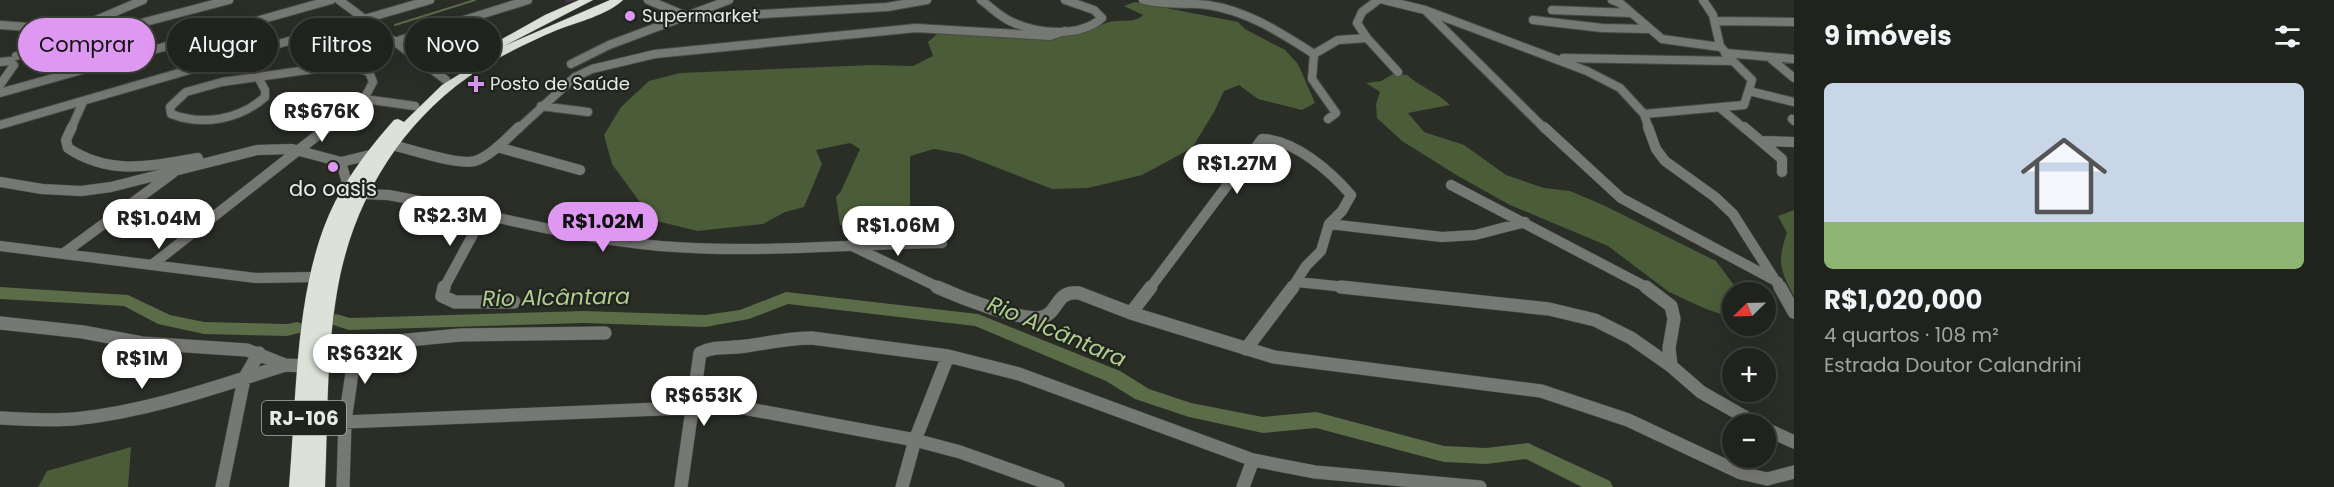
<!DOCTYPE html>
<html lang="pt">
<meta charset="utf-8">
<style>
:root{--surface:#20221d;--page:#282a26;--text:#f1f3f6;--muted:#a2a4a4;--line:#3d3f3b;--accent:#de98f2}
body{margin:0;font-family:Poppins,sans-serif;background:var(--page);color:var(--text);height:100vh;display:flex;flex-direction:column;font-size:22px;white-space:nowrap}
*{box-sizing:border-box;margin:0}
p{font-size:20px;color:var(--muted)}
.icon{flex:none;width:33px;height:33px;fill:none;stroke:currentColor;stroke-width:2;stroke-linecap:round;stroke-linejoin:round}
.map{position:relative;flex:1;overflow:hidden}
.details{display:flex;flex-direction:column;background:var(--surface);width:540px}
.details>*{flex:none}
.top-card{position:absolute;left:18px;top:18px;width:570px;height:54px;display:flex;gap:12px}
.needle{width:39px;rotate:247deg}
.controls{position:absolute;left:1722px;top:282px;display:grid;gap:12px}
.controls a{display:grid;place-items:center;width:54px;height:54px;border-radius:50%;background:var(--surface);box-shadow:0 6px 24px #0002,0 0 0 2px var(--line);font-size:30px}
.price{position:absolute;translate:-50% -51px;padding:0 14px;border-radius:21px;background:#fff;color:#222;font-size:20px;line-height:39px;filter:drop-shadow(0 2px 3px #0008)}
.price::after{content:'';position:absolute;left:50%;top:36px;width:18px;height:14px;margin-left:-9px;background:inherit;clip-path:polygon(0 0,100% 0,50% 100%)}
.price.current{background:var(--accent);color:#111}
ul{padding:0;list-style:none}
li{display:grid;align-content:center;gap:12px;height:318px;padding:0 30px}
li+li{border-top:2px solid var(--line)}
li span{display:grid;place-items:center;height:186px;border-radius:9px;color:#555}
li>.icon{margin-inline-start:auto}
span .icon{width:108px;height:108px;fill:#fffc;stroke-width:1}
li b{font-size:26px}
h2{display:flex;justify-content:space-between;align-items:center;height:72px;padding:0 30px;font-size:26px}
.tag{padding:0 21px;border-radius:27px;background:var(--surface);box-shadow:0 6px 24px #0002,0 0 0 2px var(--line);font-size:21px;line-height:54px}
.tag.current{background:var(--accent);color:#111}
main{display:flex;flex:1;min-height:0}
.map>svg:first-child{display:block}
.forest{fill:#4a5c38}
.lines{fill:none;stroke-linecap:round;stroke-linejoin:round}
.stream{stroke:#5a6d48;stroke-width:2}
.river{fill:#5a6d48;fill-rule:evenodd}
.minor-far2-casing{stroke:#484c45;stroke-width:10}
.minor-far1-casing{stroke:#484c45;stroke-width:11}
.minor-casing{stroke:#484c45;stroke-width:14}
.highway-casing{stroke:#484c45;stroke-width:1}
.minor-far2{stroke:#767874;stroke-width:8}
.minor-far1{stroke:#767874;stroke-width:10}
.minor{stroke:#767874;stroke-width:13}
.highway{fill:#dde2d9;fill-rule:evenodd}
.shaded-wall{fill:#45334a}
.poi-dot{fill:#de98f2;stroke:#21241e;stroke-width:2}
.labels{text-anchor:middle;stroke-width:4.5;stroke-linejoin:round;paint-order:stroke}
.far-poi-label{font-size:18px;fill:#e7eae5;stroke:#21241e;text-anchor:start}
.shield{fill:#21241e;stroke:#acafa9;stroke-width:1.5}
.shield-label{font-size:20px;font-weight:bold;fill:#e7eae5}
.poi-label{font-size:21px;fill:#e7eae5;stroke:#21241e}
.water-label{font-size:22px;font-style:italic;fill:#aece90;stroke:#21241e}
</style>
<main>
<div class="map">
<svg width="1794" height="487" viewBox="0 0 1794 487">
<rect width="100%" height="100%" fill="#2a2e27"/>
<path class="forest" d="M 1135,2 L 1238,22 L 1245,29 L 1285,50 L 1298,64 L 1315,103 L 1302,110 L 1258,99 L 1239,85 L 1224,91 L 1214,112 L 1192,148 L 1142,175 L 1088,188 L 1052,189 L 962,154 L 934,149 L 910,156 L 910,214 L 903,220 L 840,225 L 836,197 L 841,191 L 860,149 L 850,143 L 816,150 L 822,164 L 804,207 L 785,212 L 763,224 L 697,231 L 653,220 L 612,164 L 604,135 L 621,107 L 649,81 L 680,73 L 872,65 L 913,66 L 933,56 L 928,42 L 938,33 L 944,32 C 987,37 1031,42 1073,34 C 1086,32 1097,26 1109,22 C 1121,19 1134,24 1143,15 L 1124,6 Z
M 1393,74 L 1407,75 C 1420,87 1437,92 1450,105 L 1408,113 L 1424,132 L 1464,145 L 1506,175 L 1544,188 L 1570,191 L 1603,205 L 1716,261 L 1739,292 L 1732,292 L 1732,318 L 1706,309 L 1669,292 L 1608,246 L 1510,205 L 1458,176 L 1402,141 L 1377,118 L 1376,104 L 1380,92 L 1366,83 L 1381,81 Z
M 1794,210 L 1794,296 C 1780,271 1777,260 1787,233 L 1778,216 Z
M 131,447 L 128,487 L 38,487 L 47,471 Z"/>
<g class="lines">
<path class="stream" d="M 395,25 L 475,0"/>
<path class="river" d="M 0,287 L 128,295 L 170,315 L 204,322 L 287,324 L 297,322 L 303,324 L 306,328 L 303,332 L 287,336 L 204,334 L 158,324 L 124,306 L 0,299 Z
M 786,292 L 978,314 L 1120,371 L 1149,389 L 1191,403 L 1263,417 L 1316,412 L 1444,446 L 1486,448 L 1528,443 L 1610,481 L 1613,487 L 1582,487 L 1526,459 L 1486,464 L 1444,462 L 1316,428 L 1263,433 L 1189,417 L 1135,399 L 1106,381 L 975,326 L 788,304 L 749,319 L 705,327 L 583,323 L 349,330 L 330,324 L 327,320 L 330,316 L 336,314 L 350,318 L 583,311 L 705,315 L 740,310 Z"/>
<defs>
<path id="minor-far2" d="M 339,0 L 446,80
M 648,0 L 691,18 L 887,7 L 927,0
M 981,0 C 991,7 1000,17 1012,22 C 1038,34 1079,38 1102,18 L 1094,10 L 1065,0
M 1143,0 C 1165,6 1186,2 1208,5 C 1248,11 1281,33 1314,54
M 1378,0 L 1362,12 L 1357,23 L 1367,38 L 1398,72
M 1384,0 L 1425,10 L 1587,71 L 1620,88 L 1644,114 L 1649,129
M 1612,0 L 1620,3 L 1662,39 L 1720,47
M 1552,10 L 1631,13
M 1427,12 L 1545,129
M 1533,20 L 1602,28 L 1650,29
M 1715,21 L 1794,22
M 0,25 L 68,30
M 397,41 L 528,0
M 33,47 L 143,0
M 1725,53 L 1794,59
M 1314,54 L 1312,79 L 1336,113 L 1328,119
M 1314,54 L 1338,40 L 1367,38
M 16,56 L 229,0
M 1563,58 L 1733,61 L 1720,46 L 1713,15 L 1703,0
M 1770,58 L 1794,78
M 0,62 L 10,61 L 14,65 L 0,85
M 571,64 L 609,45 L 729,0
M 258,77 L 265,90 L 265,97 C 239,120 203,126 171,114 L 170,107 L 186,92 L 222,82 L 336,66 L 355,67 L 369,72 L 373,82 L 364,99 L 326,129
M 1749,91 L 1794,102
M 0,93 L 331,0
M 364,99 L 415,106
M 541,106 L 588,112
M 1720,108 L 1745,129
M 1644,114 L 1744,105 L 1752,80 L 1733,61
M 1792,119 L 1794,121
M 0,125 L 430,0
M 71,129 L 83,102
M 518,129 L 575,77 L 592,69 L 655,54 L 916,28 L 1050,36 L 1065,31"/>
<path id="minor-far1" d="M 72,127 L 66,140 L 68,148 C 110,176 151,166 198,158
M 1544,127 L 1621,198 L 1778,282
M 1648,127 L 1656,149 L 1665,161 L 1715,197 L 1733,214 L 1780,288
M 1744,127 L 1782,159 L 1782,172
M 1762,141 L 1794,142
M 392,145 C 410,149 459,166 475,161 C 491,156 507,138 519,127
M 497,147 L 580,170
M 341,162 L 349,190
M 0,182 L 42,189 L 81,191 L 111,187 L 257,150 L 292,149 L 341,162 L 370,155
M 1451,185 L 1648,288
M 361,194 L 388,195 C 479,211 568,238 660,246 C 754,254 848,244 942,243
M 850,245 L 940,288
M 0,246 L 256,278 L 316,277
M 64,253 L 173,173
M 153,264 L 328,127
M 1297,282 L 1355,288
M 444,288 L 484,214
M 1150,288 L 1262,139 C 1295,140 1330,171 1351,195 L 1342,211 L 1329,224
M 1292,288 L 1306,266 L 1321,251 L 1329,224 L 1442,237 L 1475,235 L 1525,222"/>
<path id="minor" d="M 444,287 L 442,296 L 455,302 L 514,302
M 937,287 C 957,296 1021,322 1042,317 C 1059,313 1055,290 1079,293 L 1131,313 L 1274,357 L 1541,391 L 1628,420 L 1741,473 L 1767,479 L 1794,472
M 1341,287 L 1549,309 L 1595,320 L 1631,338 L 1671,366
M 1646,287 L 1671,306 L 1674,319 L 1669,348 L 1671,366 L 1701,392 L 1757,424
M 1780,287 L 1794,312
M 1131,313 L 1151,287
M 0,323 L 83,332 L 142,343 L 247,350 L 285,365 L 305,366
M 1246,349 L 1293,287
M 0,418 C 25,419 49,421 74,419 C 146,412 217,387 285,365
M 320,423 L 733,406 L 915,440 L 960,452 L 1058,487
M 1766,429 L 1794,442
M 222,487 L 244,379 L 259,353
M 343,487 L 345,421 L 356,345 L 460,335 L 605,333
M 681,487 L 700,353 C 716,345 729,349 746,346 C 768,343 789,338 812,338 L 948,356 L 1019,374 L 1253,460 L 1315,472 L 1480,487
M 902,487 L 915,440 L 948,356
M 1243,487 L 1253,460"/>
<path id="highway" d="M 579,0 L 593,0 L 504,46 L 610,0 L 623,0 C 607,15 578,22 557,30 C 531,41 504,54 480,69 C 402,119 352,201 337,292 C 326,356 328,422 325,487 L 289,487 C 297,398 294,283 335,202 C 351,172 371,146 394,120 L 398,119 L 404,122 L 442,85 L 500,49 L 493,48 L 493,44 L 545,15 Z"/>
</defs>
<use href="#minor-far2" class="minor-far2-casing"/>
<use href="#minor-far1" class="minor-far1-casing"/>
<use href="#minor" class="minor-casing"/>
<use href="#highway" class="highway-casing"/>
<use href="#minor-far2" class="minor-far2"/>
<use href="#minor-far1" class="minor-far1"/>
<use href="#minor" class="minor"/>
<use href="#highway" class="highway"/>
</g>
<path class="shaded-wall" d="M 565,0 L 576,0 L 566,3 Z"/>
<g class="poi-dot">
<circle cx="630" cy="16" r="6"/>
<path d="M473 75h6v6h6v6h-6v6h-6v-6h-6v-6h6z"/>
<circle cx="333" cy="167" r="6"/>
</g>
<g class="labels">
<g class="far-poi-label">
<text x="642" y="22">Supermarket</text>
<text x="490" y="90">Posto de Saúde</text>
</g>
<rect class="shield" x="262" y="401" width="84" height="34" rx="4.5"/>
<g class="shield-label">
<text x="304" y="425">RJ-106</text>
</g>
<g class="poi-label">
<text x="333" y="196">do oasis</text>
</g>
<g class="water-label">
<text transform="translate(556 297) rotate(-1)" y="8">Rio Alcântara</text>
<text transform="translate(1057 331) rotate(23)" y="8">Rio Alcântara</text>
</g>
</g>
</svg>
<div class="controls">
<a><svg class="needle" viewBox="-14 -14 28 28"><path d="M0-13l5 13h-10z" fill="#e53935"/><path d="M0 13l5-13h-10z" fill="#a2a4a4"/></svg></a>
<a>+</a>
<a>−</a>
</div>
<b class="price" style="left:322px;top:143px">R$676K</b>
<b class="price" style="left:1237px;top:195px">R$1.27M</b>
<b class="price" style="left:450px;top:247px">R$2.3M</b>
<b class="price" style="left:159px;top:250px">R$1.04M</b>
<b class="price current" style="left:603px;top:253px">R$1.02M</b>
<b class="price" style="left:898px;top:257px">R$1.06M</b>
<b class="price" style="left:365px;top:385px">R$632K</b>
<b class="price" style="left:142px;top:390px">R$1M</b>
<b class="price" style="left:704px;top:427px">R$653K</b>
<div class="top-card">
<a class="tag current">Comprar</a>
<a class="tag">Alugar</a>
<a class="tag">Filtros</a>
<a class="tag">Novo</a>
</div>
</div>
<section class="details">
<h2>9 imóveis<svg class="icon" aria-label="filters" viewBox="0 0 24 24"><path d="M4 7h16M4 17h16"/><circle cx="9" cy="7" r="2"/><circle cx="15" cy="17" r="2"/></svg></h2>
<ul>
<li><span style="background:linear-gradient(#c9d6e8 75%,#8fb573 0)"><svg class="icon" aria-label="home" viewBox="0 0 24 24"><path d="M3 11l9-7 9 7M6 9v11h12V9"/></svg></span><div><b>R$1,020,000</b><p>4 quartos · 108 m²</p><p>Estrada Doutor Calandrini</p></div></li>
</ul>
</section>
</main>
